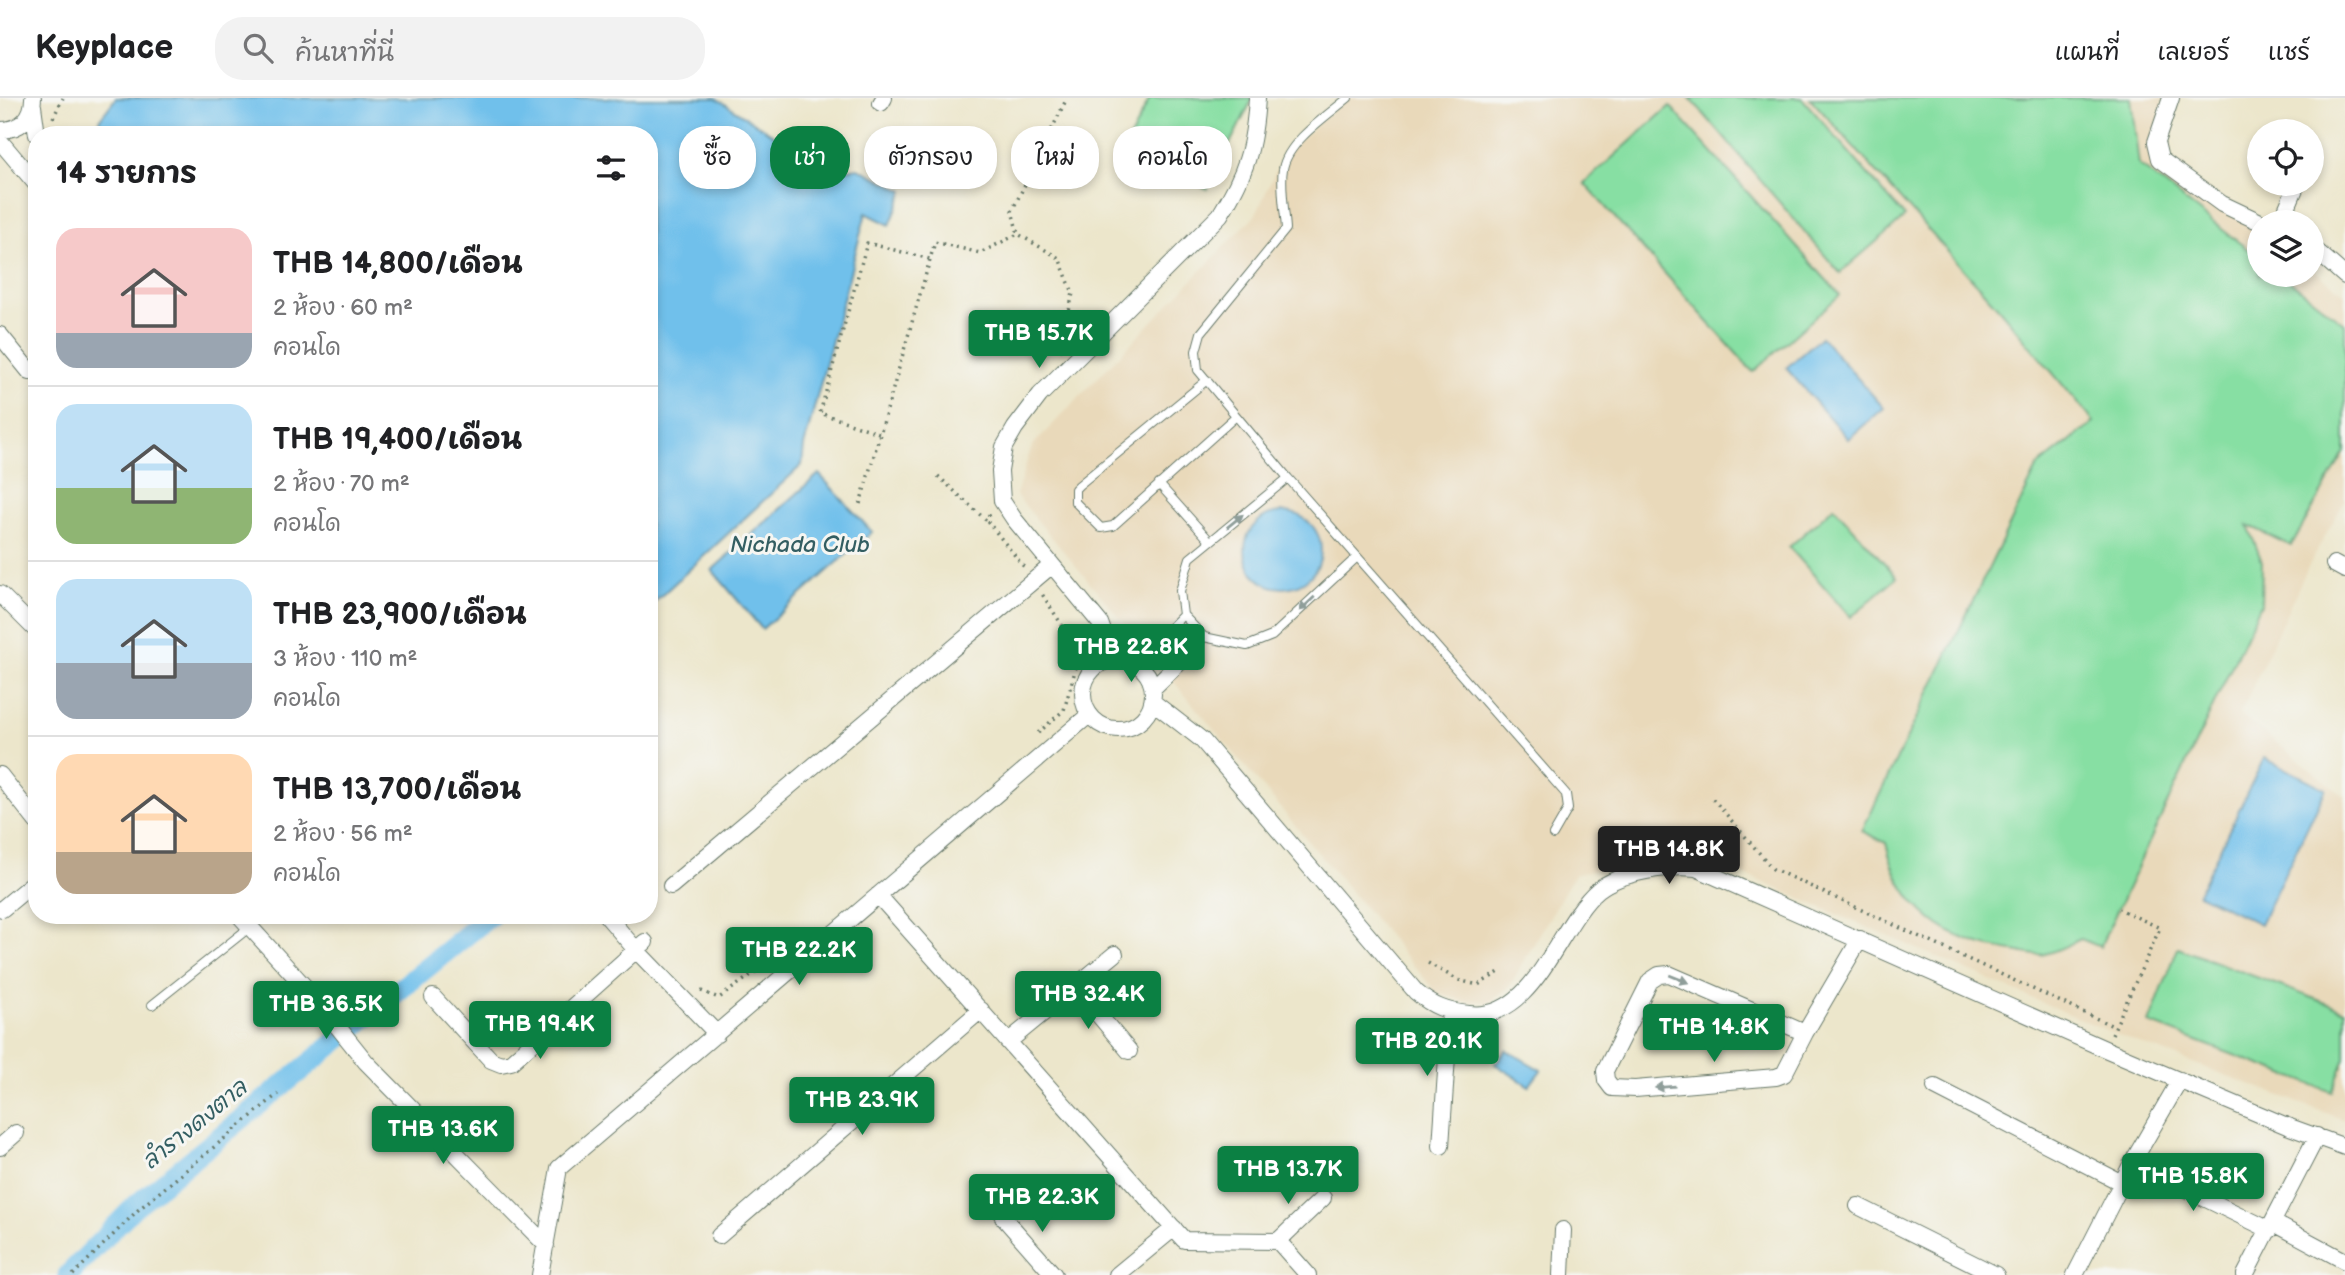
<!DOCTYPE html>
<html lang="th">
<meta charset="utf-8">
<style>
:root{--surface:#fff;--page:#f2f2f2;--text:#202124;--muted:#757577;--line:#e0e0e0;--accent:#0b8043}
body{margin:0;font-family:"Balsamiq Sans","Playpen Sans Thai",sans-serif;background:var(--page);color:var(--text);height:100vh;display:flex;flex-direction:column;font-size:26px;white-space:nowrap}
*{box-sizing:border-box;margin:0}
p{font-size:23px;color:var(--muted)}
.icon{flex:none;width:38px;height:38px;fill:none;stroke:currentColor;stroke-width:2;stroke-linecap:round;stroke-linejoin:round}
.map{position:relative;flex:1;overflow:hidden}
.sheet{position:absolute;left:28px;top:28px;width:630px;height:798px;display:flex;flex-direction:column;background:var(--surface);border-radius:28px;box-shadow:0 4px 10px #0003}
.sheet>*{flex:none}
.hud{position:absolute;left:679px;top:28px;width:665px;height:63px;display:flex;gap:14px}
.fabs{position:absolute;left:2247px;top:21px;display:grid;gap:14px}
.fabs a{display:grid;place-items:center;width:77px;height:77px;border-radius:50%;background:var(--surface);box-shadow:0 4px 10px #0003;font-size:35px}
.price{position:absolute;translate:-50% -60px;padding:0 16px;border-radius:7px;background:var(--accent);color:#fff;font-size:23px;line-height:46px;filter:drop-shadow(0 2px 4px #0008)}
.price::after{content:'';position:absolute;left:50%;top:42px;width:21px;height:16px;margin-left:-10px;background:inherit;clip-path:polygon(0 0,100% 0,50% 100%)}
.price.selected{background:#222;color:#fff}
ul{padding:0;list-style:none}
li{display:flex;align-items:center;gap:21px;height:175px;padding:0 28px}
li+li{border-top:2px solid var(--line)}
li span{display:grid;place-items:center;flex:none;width:196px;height:140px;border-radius:21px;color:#555}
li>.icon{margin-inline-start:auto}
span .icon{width:84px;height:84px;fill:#fffc;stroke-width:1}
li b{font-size:30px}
h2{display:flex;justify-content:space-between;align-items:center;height:84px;padding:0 28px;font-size:30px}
.pill{padding:0 24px;border-radius:28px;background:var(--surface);box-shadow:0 4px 10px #0003;font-size:24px;line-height:63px}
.pill.selected{background:var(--accent);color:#fff}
header{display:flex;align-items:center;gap:42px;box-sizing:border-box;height:98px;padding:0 35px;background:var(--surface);border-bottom:2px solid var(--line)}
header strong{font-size:33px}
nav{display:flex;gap:38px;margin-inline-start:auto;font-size:24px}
.search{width:490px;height:63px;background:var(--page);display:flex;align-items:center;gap:18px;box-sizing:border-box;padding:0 24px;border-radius:28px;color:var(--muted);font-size:26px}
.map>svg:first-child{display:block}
.built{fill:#e9d9ba}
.green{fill:#87dfa3;stroke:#538e6c;stroke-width:2}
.water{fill:#70c0eb;stroke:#487e90;stroke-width:2}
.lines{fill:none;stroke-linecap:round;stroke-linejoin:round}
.canal{stroke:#70c0eb;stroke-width:21}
.service-casing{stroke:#677869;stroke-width:10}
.minor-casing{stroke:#677869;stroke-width:18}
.path{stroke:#677869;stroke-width:3.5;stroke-dasharray:2 5;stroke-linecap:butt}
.service{stroke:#fff;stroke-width:8}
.minor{stroke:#fff;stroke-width:16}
.oneway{fill:#8f9e9a}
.labels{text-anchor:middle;stroke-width:6;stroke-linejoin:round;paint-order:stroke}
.water-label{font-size:23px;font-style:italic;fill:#335e62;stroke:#f6f6f2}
</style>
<header>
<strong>Keyplace</strong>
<div class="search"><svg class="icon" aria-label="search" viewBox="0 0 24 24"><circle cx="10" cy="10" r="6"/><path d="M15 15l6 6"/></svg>ค้นหาที่นี่</div>
<nav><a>แผนที่</a><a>เลเยอร์</a><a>แชร์</a></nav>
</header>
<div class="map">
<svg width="2345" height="1177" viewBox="0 0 2345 1177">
<rect width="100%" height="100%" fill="#f6f6f2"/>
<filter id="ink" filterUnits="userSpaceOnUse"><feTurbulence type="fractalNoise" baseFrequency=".0143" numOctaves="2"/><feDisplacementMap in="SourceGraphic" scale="14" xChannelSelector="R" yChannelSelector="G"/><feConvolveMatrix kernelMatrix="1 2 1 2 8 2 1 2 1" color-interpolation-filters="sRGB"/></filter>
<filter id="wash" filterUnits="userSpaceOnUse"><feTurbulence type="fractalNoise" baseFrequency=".00686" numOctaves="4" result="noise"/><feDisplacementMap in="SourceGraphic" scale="28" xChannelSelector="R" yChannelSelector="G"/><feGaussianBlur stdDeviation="1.57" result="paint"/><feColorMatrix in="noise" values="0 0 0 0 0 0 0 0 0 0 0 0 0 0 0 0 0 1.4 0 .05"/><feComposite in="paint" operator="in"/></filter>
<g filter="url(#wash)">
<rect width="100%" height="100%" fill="#ece6cb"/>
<path class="built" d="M 1347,0 L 2163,0 L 2167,63 L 2259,132 L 2259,177 L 2312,177 L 2312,171 L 2345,196 L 2345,402 L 2306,473 L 2240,616 L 2345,699 L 2345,1022 L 2113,935 L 1683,750 L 1574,777 L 1509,889 L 1491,904 L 1462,903 L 1435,893 L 1016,397 L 1032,348 L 1256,116 L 1283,57 Z"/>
<path class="green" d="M 1150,0 L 1253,0 L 1207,91 L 1125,50 Z
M 1690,0 L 1802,0 L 1905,119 L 1840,175 Z
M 1810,0 L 2131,0 L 2139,67 L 2259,160 L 2259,177 L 2282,177 L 2345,226 L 2345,354 L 2291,448 L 2248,427 L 2262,464 L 2261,506 L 2100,849 L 2081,841 C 2069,846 2053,856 2040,857 C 2031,857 2021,854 2013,853 C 1947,845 1901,811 1886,745 L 1862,733 L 2038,368 L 2094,324 L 1999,211 Z
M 1670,8 L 1840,197 L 1753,274 L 1584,85 Z
M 1834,409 L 1897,479 L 1851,519 L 1789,449 Z
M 2178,850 L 2345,912 L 2345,960 L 2332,994 L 2149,925 Z"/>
<path class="water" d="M 116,0 L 716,0 L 789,47 L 818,76 L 858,70 L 904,93 L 890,127 L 866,115 L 804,348 L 802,367 L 649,509 L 649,37 L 100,37 L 99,22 Z
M 1821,239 L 1884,310 L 1848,341 L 1786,270 Z
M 819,376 L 872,434 L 762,531 L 712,472 Z
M1245 452a38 38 0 1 1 76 0a38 38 0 1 1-76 0Z
M 2264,660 L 2326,691 L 2260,826 L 2198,796 Z
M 1672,906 L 1725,930 L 1715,952 L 1662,929 Z
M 1506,952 L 1541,972 L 1529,988 L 1495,966 Z"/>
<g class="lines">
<path class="canal" d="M 68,1177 L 135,1108 L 491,817"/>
</g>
</g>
<g filter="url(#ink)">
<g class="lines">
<defs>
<path id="service" d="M 1348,0 C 1328,17 1287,44 1283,71 C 1280,88 1285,114 1286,131 L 1201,235 L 1196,253 L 1198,272 L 1288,380 L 1566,696 L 1568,711 L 1553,737
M 1207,282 L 1079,387 L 1075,391 L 1075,404 L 1101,430 L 1113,428 L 1236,318
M 1288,380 L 1190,460 L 1180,493 L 1183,517 L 1204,539 L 1247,548 L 1272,538 L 1357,459
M 1159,386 L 1210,443
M 1164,536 L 1183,517
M 1184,560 L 1204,539
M 152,907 L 250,829"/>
<path id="minor" d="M 2171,0 L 2156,44 L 2160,61 L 2222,106 L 2260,124
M 881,5 L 884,0
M 33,8 L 37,37
M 0,32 C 20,32 33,20 33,0
M 0,43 L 37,87
M 2286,124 L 2286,112 L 2297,86
M 2312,149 L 2345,178
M 0,237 L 30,274
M 2334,466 L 2345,472
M 0,496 L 37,533
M1083 596a35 35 0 1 1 70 0a35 35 0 1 1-70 0Z
M 1113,561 L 1100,525 L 1014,421 L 1002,403 L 1000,373 L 1004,349 L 1015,330 L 1040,297 L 1220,117 C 1246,75 1254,50 1257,0
M 1131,563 L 1164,536
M 1153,590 L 1184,560
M 1153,604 L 1202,642 L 1416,894 C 1432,908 1447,914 1469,916 C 1535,924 1557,827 1598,792 C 1620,774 1670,767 1696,770 L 2105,951 L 2287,1028 L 2345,1049
M 0,677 L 37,724
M 671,788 L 1052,467
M 878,797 L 1184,1142 L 1278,1143 L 1308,1177
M 2,811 L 37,782
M 239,817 L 314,899 L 366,964 L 546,1147
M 606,817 L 636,852 L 717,936
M 1075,889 L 1129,953
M 433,899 L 491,962 L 501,966 L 511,964 L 645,844
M 1805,935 L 1669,876 L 1659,877 L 1650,883 L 1605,973 L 1606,982 L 1612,990 L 1635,991 L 1776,979 L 1784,976 L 1805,935 L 1860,841
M 1009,943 L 1115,856
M 1935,989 L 2122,1085
M 1441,1048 L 1450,914
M 0,1049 L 16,1035
M 2132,1065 L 2270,1132
M 1858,1108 L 1996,1177
M 1003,1119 L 1054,1177
M 2274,1125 L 2345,1163
M 719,1138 L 981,912
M 1278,1143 L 1323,1100
M 540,1177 L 559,1070 L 1089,617
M 1117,1177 L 1174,1130
M 1561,1177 L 1563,1132
M 2075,1177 L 2132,1065 L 2180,982
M 2245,1177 L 2317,1038"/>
</defs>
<use href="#service" class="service-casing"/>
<use href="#minor" class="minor-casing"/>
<path class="path" d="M 53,20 L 63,0
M 1060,253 L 1073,195 L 1059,160 L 1018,136 L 1012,113 L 1067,0
M 879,335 L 820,315 L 867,145 L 930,161
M 938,378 L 988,424
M 860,406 L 935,144 L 980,155 L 1018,136
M 989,416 L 988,424 L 1024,469
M 1038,635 L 1064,612 L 1080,555 L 1042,496
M 1713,701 L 1773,771 L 2115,929
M 1428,865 L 1458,882 L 1478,887 L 1501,873
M 701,893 L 719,900 L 775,860
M 2112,936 L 2160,830 L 2119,811
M 73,1177 L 138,1112 L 278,996"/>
<use href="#service" class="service"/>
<use href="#minor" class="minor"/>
</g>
<defs><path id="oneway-solid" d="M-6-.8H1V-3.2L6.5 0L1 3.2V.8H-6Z" transform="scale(1.75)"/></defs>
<g class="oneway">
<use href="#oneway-solid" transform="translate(1235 423) rotate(-39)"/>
<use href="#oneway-solid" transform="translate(1307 506) rotate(137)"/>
<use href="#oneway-solid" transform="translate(1679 881) rotate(22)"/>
<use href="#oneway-solid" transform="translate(1665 989) rotate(175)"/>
</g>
</g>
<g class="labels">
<g class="water-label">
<text x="800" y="454">Nichada Club</text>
<text transform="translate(194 1026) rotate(-39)" y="8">ลำรางดงตาล</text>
</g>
</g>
</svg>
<div class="fabs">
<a><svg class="icon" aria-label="locate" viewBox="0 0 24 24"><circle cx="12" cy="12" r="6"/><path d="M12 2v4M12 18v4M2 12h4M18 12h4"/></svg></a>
<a><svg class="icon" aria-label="layers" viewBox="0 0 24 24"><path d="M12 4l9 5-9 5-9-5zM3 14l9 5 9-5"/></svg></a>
</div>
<b class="price" style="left:1039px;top:272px">THB 15.7K</b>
<b class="price" style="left:1131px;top:586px">THB 22.8K</b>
<b class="price selected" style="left:1669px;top:788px">THB 14.8K</b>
<b class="price" style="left:799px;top:889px">THB 22.2K</b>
<b class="price" style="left:1088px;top:933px">THB 32.4K</b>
<b class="price" style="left:326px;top:943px">THB 36.5K</b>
<b class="price" style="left:540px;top:963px">THB 19.4K</b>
<b class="price" style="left:1714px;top:966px">THB 14.8K</b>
<b class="price" style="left:1427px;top:980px">THB 20.1K</b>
<b class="price" style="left:862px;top:1039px">THB 23.9K</b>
<b class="price" style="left:443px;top:1068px">THB 13.6K</b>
<b class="price" style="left:1288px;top:1108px">THB 13.7K</b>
<b class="price" style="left:2193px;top:1115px">THB 15.8K</b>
<b class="price" style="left:1042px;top:1136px">THB 22.3K</b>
<div class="hud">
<a class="pill">ซื้อ</a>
<a class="pill selected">เช่า</a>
<a class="pill">ตัวกรอง</a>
<a class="pill">ใหม่</a>
<a class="pill">คอนโด</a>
</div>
<section class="sheet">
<h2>14 รายการ<svg class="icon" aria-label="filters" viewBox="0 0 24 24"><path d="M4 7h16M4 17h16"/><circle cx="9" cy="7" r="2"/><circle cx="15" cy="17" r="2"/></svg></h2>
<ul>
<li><span style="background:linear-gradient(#f6c9c9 75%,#9aa5b1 0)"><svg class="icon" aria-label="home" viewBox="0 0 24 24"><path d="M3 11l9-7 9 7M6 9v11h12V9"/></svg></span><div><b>THB 14,800/เดือน</b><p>2 ห้อง · 60 m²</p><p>คอนโด</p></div></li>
<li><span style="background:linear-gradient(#bfe0f5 60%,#8fb573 0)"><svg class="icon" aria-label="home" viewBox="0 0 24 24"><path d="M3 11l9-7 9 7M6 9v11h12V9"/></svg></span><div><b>THB 19,400/เดือน</b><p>2 ห้อง · 70 m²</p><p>คอนโด</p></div></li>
<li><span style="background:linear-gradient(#bfe0f5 60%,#9aa5b1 0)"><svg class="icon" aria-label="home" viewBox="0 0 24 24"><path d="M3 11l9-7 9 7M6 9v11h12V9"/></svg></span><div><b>THB 23,900/เดือน</b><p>3 ห้อง · 110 m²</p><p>คอนโด</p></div></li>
<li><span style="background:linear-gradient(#ffd9b3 70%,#b9a48a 0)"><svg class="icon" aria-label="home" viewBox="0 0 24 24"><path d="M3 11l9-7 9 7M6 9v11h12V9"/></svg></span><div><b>THB 13,700/เดือน</b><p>2 ห้อง · 56 m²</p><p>คอนโด</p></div></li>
</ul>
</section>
</div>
